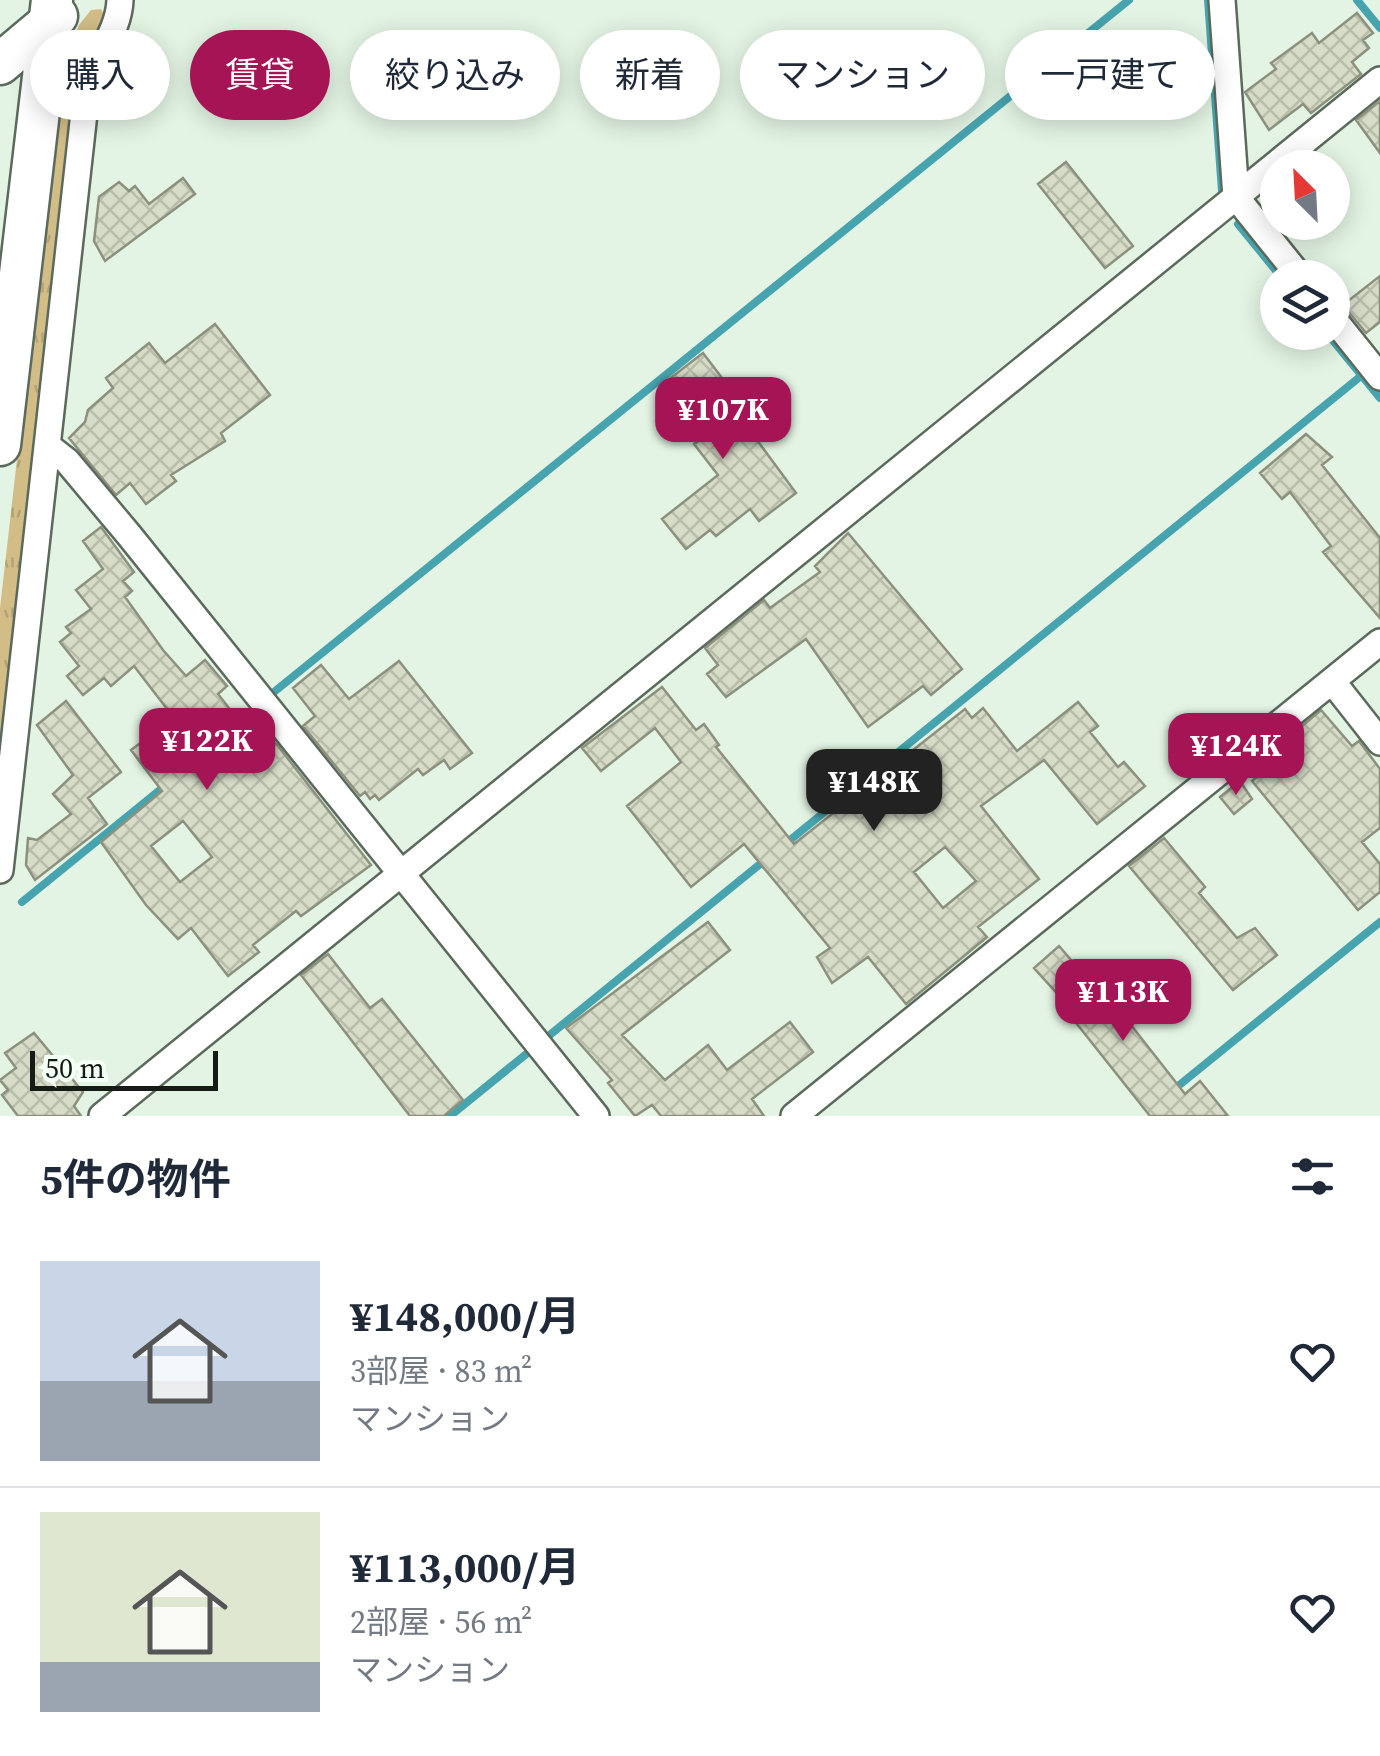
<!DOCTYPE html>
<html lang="ja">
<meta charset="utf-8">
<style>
:root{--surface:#fff;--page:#f2f2f3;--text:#1f2937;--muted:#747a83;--line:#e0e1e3;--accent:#a51455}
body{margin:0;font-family:"Source Serif 4","Noto Sans JP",serif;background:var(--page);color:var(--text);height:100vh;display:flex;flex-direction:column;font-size:38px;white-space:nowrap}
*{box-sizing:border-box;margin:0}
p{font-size:32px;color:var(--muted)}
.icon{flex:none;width:55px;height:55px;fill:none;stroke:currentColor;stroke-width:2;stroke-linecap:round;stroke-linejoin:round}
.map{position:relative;height:1116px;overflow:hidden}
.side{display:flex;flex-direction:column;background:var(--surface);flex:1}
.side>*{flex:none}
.guide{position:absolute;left:30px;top:30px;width:1320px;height:90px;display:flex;gap:20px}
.needle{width:65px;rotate:336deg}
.tools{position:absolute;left:1260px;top:150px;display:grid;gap:20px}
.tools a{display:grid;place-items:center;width:90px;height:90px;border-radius:50%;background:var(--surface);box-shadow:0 5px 25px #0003;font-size:50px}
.scale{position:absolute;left:30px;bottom:25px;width:188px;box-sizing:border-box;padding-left:10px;border:5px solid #161b16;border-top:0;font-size:28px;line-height:35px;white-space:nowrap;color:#161b16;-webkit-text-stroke:8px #f5fff5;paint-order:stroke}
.price{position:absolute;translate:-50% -85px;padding:0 22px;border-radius:20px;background:var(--accent);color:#fff;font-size:32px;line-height:65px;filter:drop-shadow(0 2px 5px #0008)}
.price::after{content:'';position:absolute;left:50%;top:60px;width:30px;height:22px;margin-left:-15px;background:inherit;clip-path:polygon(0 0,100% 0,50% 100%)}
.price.active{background:#222;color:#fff}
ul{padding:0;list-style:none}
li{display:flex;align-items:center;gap:30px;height:250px;padding:0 40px}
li+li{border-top:2px solid var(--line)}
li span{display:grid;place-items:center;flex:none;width:280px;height:200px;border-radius:0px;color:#555}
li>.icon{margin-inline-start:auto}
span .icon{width:120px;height:120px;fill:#fffc;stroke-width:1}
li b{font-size:42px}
h2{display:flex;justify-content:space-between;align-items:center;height:120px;padding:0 40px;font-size:42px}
.chip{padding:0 35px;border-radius:45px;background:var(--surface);box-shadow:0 5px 25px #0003;font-size:35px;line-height:90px}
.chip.active{background:var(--accent);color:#fff}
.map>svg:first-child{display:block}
.grass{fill:url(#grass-tufts)}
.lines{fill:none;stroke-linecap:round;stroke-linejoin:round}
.stream{stroke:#47a3ae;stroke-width:8}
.building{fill:url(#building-cross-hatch);stroke:#8c917e;stroke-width:2.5;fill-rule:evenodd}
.minor-casing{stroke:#5b6a5c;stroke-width:30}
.trunk-casing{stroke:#5b6a5c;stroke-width:45}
.minor{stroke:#fff;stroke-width:25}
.trunk{stroke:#fff;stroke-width:40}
</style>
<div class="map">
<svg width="1380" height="1116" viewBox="0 0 1380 1116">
<defs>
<pattern id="grass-tufts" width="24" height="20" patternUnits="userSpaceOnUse" patternTransform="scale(2.5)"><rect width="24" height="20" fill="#d2bd87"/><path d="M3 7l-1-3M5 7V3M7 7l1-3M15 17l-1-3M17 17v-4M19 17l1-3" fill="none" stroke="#b4a274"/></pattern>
<pattern id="building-cross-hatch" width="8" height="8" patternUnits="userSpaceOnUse" patternTransform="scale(2.5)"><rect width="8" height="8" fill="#d7dcc8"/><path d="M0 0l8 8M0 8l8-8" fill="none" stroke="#b8bcab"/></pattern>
</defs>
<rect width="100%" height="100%" fill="#e3f4e4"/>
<path class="grass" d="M 101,9 L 106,19 L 83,57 L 78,77 L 0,761 L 0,608 L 62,65 L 79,25 L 91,10 Z"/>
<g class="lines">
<path class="stream" d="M 1208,0 L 1222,191
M 1357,0 L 1380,28
M 1238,224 L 1282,278
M 1326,332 L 1380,398
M 235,729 L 269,696 L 1129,0
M 784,845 L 1361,376
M 22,902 L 166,785
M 1172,1091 L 1380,922
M 450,1116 L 765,860"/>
</g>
<path class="building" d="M 1357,13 L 1373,33 L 1363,40 L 1369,48 L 1352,62 L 1361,74 L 1311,113 L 1303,104 L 1269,130 L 1245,92 L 1276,69 L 1271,63 L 1312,33 L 1319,43 Z
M 1380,101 L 1380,153 L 1356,120 Z
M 1066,162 L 1133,246 L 1105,268 L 1038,184 Z
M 183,178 L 195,194 L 105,261 L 94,241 L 99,197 L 119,182 L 129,191 L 135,186 L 149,204 Z
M 1380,276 L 1380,322 L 1366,333 L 1343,305 Z
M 215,324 L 270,395 L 221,433 L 225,441 L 171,475 L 176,481 L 146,504 L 130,483 L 116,495 L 69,438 L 85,422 L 88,410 L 113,388 L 106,378 L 149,343 L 165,363 Z
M 703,353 L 722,378 L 715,383 L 796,493 L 759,521 L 750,509 L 716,536 L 710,530 L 686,549 L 662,519 L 718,475 L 694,444 L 708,433 L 668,380 Z
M 1306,434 L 1332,457 L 1322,465 L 1380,538 L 1380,618 L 1323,552 L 1331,546 L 1290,492 L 1282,499 L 1260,473 Z
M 101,527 L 134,572 L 123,581 L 132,591 L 125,597 L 163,650 L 186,676 L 205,660 L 227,686 L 218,694 L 243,726 L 252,719 L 278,746 L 371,865 L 301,916 L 296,911 L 253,945 L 259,952 L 228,976 L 191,928 L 178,939 L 146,905 L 101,842 L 162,791 L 131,750 L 174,718 L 134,666 L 111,686 L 104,678 L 83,695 L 67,676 L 79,666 L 60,642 L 71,633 L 66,627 L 91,609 L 76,590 L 103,569 L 83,541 ZM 183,821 L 212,857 L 180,882 L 151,846 Z
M 848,533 L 962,669 L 931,695 L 923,686 L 868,727 L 806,639 L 726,697 L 707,674 L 718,665 L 705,648 L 764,600 L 770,608 L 820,572 L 815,566 Z
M 399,661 L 472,753 L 450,769 L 444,760 L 423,775 L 418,769 L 379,800 L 375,795 L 370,799 L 365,792 L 360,796 L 303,726 L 315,716 L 293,688 L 321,665 L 349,699 Z
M 662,687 L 696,730 L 704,724 L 719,745 L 716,747 L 794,844 L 965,709 L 972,718 L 983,708 L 1017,751 L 1078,702 L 1098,726 L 1090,732 L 1118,767 L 1124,762 L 1145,786 L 1097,824 L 1044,760 L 981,806 L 1039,879 L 978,927 L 987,937 L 906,1004 L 868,957 L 832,983 L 817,957 L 830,948 L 744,844 L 691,887 L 627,806 L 681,762 L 655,728 L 601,771 L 582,748 ZM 945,847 L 976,881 L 943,908 L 914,872 Z
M 66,701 L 121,772 L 88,798 L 107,824 L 35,880 L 26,865 L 28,838 L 37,840 L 71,814 L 53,794 L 73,775 L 37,725 Z
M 1321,710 L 1352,746 L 1359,741 L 1380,769 L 1380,828 L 1362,842 L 1380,864 L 1380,892 L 1358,910 L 1252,781 L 1301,741 L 1294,733 Z
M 1240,781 L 1252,799 L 1234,814 L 1220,797 Z
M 1164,838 L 1205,887 L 1199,893 L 1237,938 L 1255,928 L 1277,955 L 1233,990 L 1129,866 Z
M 708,922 L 730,950 L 622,1035 L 665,1080 L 708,1045 L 727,1070 L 790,1022 L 813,1052 L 752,1099 L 764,1116 L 661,1116 L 652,1105 L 635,1116 L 608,1083 L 612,1080 L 566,1028 Z
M 1059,946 L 1098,991 L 1102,988 L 1185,1094 L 1200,1081 L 1228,1116 L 1150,1116 L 1069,1014 L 1073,1011 L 1034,968 Z
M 328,954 L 370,1008 L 382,999 L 463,1100 L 444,1116 L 410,1116 L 301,975 Z
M 34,1033 L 83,1092 L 74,1106 L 81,1116 L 18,1116 L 2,1095 L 8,1090 L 0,1080 L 16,1068 L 5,1053 Z"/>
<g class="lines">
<defs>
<path id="minor" d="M 1222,0 L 1236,197 L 1301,278
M 1332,317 L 1380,377
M 48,446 L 67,461 L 129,535 L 596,1116
M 1332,681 L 1380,742
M 0,870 L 87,86 C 96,56 119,31 120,0
M 102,1116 L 1380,80
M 794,1116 L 1380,642"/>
<path id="trunk" d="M 0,64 L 57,16
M 0,445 L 52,0"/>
</defs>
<use href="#minor" class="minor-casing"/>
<use href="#trunk" class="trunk-casing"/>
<use href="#minor" class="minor"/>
<use href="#trunk" class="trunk"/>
</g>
</svg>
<div class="tools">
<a><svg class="needle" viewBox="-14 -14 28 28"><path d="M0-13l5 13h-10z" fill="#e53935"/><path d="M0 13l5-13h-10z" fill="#747a83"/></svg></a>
<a><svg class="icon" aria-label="layers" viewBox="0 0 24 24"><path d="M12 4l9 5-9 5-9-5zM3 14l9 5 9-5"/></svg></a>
</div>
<div class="scale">50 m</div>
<b class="price" style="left:723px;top:462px">¥107K</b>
<b class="price" style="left:207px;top:793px">¥122K</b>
<b class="price" style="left:1236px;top:798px">¥124K</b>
<b class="price active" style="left:874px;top:834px">¥148K</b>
<b class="price" style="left:1123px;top:1044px">¥113K</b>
<div class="guide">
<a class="chip">購入</a>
<a class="chip active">賃貸</a>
<a class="chip">絞り込み</a>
<a class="chip">新着</a>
<a class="chip">マンション</a>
<a class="chip">一戸建て</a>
</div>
</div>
<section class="side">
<h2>5件の物件<svg class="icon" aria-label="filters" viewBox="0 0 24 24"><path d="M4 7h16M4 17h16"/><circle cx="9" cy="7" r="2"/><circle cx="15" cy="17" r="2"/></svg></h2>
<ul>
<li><span style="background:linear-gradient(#c9d6e8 60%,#9aa5b1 0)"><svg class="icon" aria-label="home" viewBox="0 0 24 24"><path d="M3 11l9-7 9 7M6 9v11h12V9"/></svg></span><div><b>¥148,000/月</b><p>3部屋 · 83 m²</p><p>マンション</p></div><svg class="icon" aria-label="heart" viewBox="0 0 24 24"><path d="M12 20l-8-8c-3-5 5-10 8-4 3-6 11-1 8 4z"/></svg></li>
<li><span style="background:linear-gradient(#dfe7d0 75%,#9aa5b1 0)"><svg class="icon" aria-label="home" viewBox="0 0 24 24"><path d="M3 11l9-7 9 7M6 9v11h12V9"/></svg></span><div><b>¥113,000/月</b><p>2部屋 · 56 m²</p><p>マンション</p></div><svg class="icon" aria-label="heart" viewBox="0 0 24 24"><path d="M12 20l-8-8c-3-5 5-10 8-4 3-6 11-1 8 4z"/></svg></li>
</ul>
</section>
